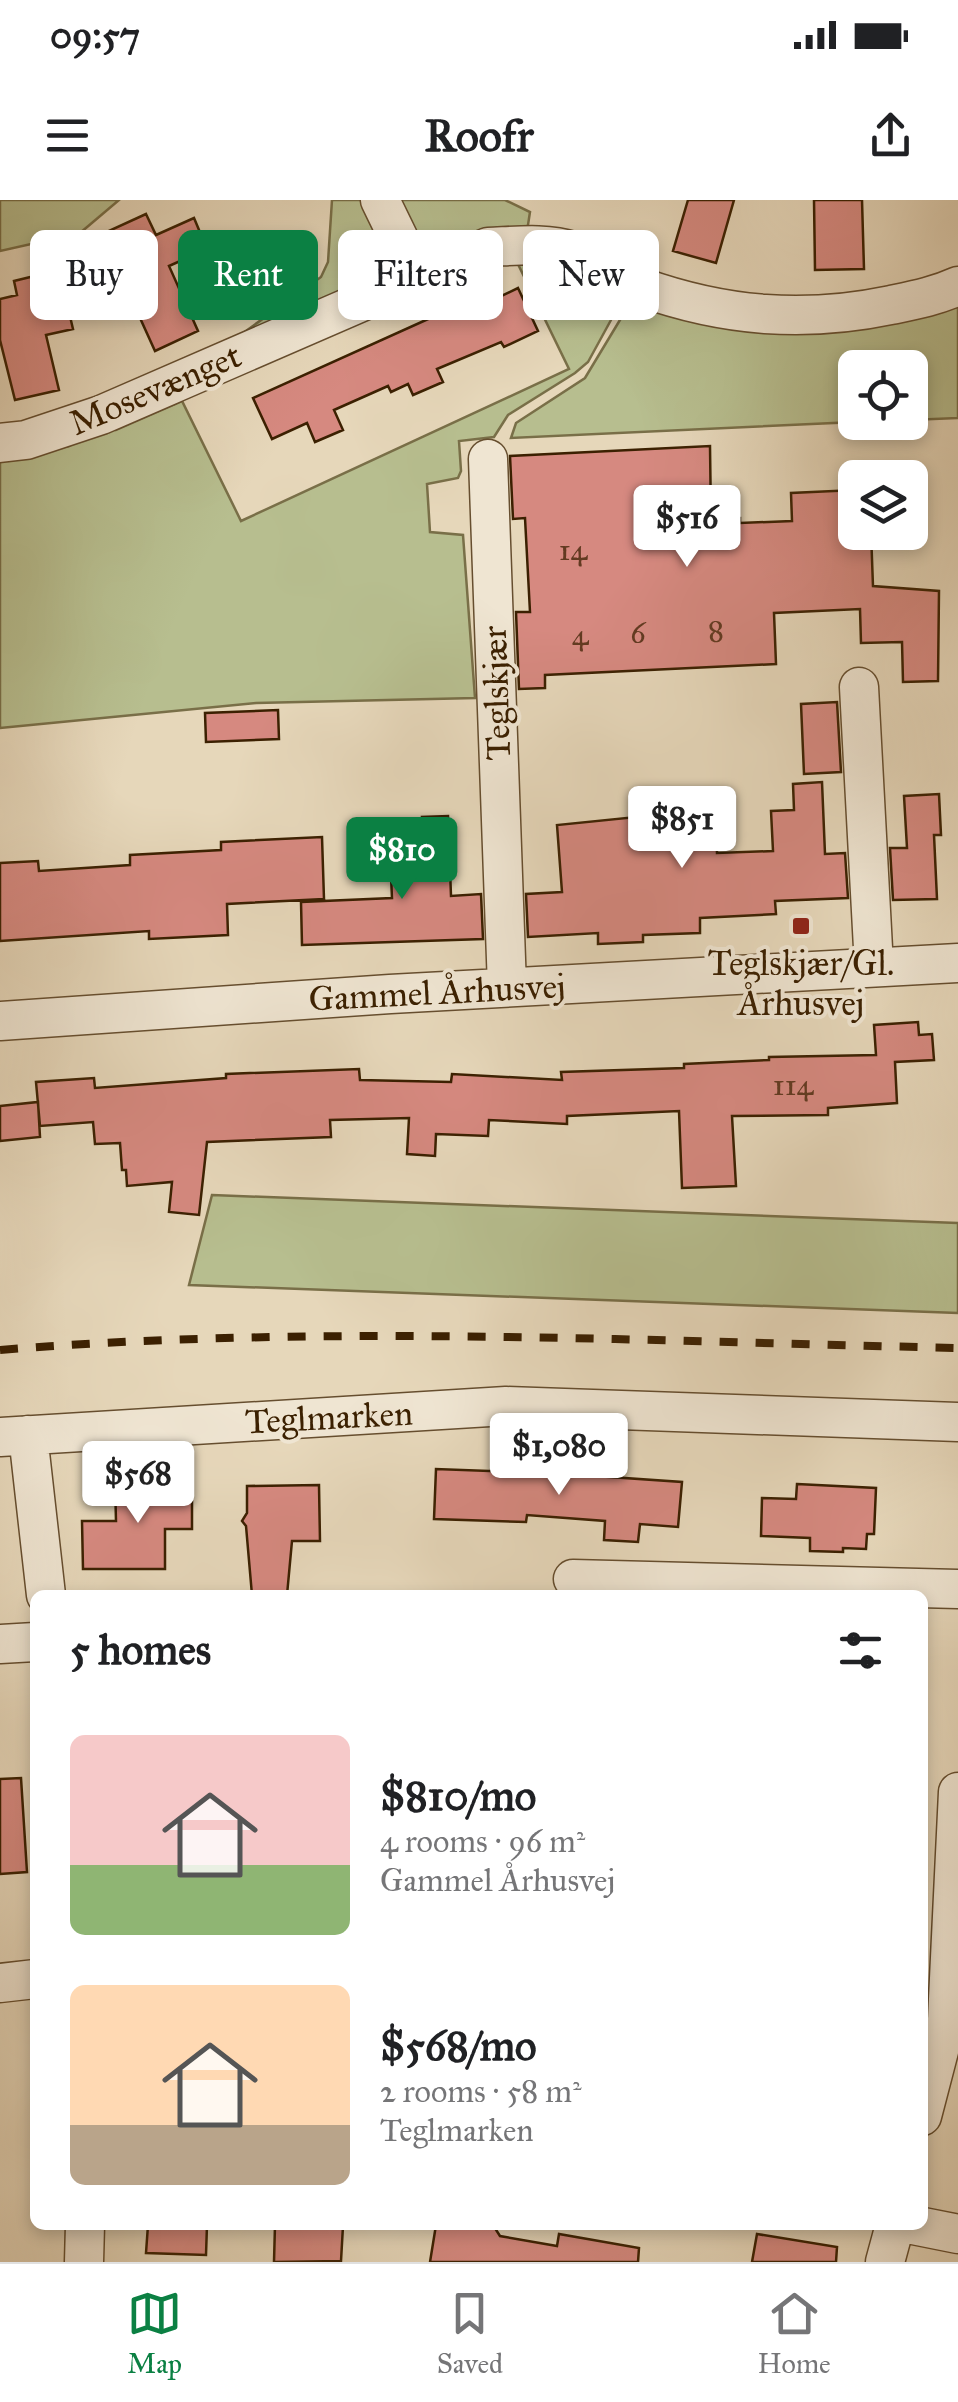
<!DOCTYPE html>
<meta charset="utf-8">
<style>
:root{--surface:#fff;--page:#f6f6f6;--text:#202124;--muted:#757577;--line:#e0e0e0;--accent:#0b8043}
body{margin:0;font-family:"IM FELL Great Primer",serif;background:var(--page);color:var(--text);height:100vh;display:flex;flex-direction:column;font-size:38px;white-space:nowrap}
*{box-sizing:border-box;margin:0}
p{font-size:32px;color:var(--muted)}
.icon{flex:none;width:55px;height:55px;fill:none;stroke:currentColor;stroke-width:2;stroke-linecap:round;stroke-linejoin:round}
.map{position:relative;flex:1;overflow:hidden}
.drawer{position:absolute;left:30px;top:1390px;width:898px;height:640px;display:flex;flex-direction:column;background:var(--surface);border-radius:15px;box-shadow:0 5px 15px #0003}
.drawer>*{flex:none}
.banner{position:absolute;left:30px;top:30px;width:900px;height:90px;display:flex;gap:20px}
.tools{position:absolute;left:838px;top:150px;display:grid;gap:20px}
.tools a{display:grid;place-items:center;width:90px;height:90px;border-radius:15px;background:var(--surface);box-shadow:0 5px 15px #0003;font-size:50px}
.price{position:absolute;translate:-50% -85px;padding:0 22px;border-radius:10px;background:#fff;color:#222;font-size:32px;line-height:65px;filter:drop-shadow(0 2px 5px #0008)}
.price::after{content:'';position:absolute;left:50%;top:60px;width:30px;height:22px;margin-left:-15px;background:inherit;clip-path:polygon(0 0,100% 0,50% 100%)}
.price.active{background:var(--accent);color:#fff}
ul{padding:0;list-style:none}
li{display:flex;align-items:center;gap:30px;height:250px;padding:0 40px}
li span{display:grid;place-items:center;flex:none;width:280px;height:200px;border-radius:15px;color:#555}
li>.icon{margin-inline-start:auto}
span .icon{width:120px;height:120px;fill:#fffc;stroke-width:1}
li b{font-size:42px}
h2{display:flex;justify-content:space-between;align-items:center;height:120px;padding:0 40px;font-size:42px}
.tag{padding:0 35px;border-radius:15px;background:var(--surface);box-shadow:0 5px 15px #0003;font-size:35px;line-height:90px}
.tag.active{background:var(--accent);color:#fff}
.status{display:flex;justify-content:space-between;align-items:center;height:70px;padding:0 50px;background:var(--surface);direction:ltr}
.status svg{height:28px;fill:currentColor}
header{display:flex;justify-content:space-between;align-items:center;height:130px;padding:0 40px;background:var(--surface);font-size:45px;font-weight:800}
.menu{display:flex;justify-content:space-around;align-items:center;height:140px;border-top:2px solid var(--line);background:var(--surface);font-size:28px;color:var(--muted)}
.menu a{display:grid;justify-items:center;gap:5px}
.menu .active{color:var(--accent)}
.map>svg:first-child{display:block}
.green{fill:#b7be8f;stroke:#796f48;stroke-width:2.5}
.building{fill:#d68980;stroke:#3b2001;stroke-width:2.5}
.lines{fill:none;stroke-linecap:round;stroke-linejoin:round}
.minor-casing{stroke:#664e2f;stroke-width:41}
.minor{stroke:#efe5d2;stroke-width:38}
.rail{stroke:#3b2001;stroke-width:8;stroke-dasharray:18 18;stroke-linecap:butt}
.poi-dot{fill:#8f2418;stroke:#efe5d2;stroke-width:4}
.labels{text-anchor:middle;stroke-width:8;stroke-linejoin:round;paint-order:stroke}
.number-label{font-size:30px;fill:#623a21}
.street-label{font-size:35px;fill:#3b2001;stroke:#efe5d2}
.poi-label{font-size:35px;fill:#3b2001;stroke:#efe5d2}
</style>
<div class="status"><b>09:57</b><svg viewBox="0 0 49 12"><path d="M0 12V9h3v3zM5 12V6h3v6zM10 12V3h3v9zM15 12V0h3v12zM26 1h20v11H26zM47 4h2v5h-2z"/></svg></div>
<header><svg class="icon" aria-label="menu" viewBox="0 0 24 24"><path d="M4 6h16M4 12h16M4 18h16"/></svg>Roofr<svg class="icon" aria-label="share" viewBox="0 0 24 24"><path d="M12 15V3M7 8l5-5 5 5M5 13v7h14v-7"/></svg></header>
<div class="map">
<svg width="958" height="2062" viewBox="0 0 958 2062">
<rect width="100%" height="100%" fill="#e6d7ba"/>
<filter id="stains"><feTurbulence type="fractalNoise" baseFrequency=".002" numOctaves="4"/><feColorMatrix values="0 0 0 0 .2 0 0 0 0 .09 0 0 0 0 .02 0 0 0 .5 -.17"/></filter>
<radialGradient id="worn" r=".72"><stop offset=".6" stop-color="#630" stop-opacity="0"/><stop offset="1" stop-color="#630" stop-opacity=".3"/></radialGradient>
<path class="green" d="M 0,0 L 119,0 L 80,33 L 0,51 Z
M 332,0 L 364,0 C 372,29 391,57 366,83 L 225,146 L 321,77 L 328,62 Z
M 392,0 L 505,0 L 530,12 L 528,25 L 522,32 L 431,47 L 418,42 Z
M 516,60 L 552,61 L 621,92 L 623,98 L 588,162 L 575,173 L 508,215 L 494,237 L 459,241 L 461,271 L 458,278 L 427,284 L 430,332 L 463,335 L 475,498 L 256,503 L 0,528 L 0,257 L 69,246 L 111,221 L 116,230 L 182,201 L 241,321 L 569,169 Z
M 638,99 L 958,101 L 958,218 L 910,220 L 910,168 L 855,168 L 855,222 L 511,238 L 516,223 L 585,178 L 629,105 Z
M 212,995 L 958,1023 L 958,1113 L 189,1085 Z"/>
<path class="building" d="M 688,0 L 734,0 L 716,63 L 673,51 Z
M 814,0 L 862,0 L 864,69 L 815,70 Z
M 146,14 L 156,35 L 194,18 L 207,49 L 169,66 L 198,131 L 155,151 L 102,34 Z
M 59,70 L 73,129 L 46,135 L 59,190 L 15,200 L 0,140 L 0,99 L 17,95 L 14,81 Z
M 518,88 L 538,131 L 504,147 L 501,142 L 437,169 L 443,182 L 413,195 L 408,184 L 391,192 L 388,186 L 334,210 L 343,230 L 315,242 L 307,223 L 272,239 L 253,198 L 468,101 L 472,110 Z
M 710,246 L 711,320 L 740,318 L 740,323 L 792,321 L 791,293 L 855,290 L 855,332 L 871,332 L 873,386 L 939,391 L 938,481 L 903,482 L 902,442 L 861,443 L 860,409 L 774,413 L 776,464 L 545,475 L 545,488 L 519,489 L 516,412 L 530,412 L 525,318 L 513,319 L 510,256 Z
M 837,502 L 841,572 L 804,574 L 801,504 Z
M 278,510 L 279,539 L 206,542 L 205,513 Z
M 822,582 L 825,654 L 845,653 L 848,698 L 775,701 L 776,714 L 700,718 L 700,733 L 643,735 L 643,742 L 598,744 L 598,733 L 528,737 L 526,694 L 562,692 L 557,625 L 637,617 L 635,595 L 692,593 L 693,621 L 716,620 L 717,653 L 773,651 L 771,611 L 794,610 L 793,584 Z
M 939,594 L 941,635 L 934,635 L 937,699 L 893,700 L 890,648 L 907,648 L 904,596 Z
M 448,616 L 451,696 L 481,694 L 483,739 L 302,745 L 301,702 L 392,698 L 390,652 L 418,651 L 418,640 L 423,640 L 422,617 Z
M 322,637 L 324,699 L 227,704 L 228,735 L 149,739 L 149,731 L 0,741 L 0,663 L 38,661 L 39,671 L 130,665 L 130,655 L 221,650 L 221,642 Z
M 918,822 L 919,835 L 932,834 L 934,860 L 895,862 L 897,903 L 828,908 L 828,915 L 732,916 L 736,986 L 682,988 L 679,911 L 567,916 L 567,924 L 489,920 L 488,936 L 436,934 L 435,956 L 407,954 L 409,918 L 330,920 L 331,937 L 207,942 L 199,1015 L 169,1012 L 172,982 L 127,986 L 126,970 L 122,970 L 120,943 L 95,944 L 93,922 L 40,926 L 36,882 L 94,878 L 95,888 L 226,878 L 226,874 L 359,869 L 360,880 L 451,882 L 452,874 L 562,880 L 561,872 L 684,868 L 684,864 L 769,860 L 769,857 L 876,855 L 874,825 Z
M 38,902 L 40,937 L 0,941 L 0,906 Z
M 541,1260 L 597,1264 L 596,1276 L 682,1282 L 678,1327 L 640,1324 L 638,1342 L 604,1340 L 605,1321 L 527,1315 L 526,1322 L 434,1319 L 436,1269 L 540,1273 Z
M 192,1280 L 192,1329 L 165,1329 L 165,1369 L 83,1369 L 82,1321 L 116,1321 L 115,1282 Z
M 797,1284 L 876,1288 L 874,1334 L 867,1334 L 866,1349 L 843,1348 L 843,1352 L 810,1351 L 810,1338 L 761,1336 L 762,1298 L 796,1299 Z
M 319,1285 L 320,1341 L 292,1341 L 287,1395 L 252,1395 L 246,1326 L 242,1321 L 247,1313 L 247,1286 Z
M 21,1578 L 27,1672 L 0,1674 L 0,1579 Z
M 148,2025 L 207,2025 L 206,2055 L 146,2053 Z
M 275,2025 L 343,2026 L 341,2061 L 274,2062 Z
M 436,2025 L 493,2025 L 500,2036 L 557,2046 L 559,2034 L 639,2048 L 638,2062 L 430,2062 Z
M 757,2034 L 837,2047 L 836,2062 L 752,2062 Z"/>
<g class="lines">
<defs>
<path id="minor" d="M 380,0 L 417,76
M 0,243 L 26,240 L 101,215 L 488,47 C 515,46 546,42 573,51 C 597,60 617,79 641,87 C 725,117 805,123 891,105 C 915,100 936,96 958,86
M 488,259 L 507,787
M 859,487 L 874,767
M 0,821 L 390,794 L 958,763
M 28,1235 L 46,1395
M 0,1237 L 506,1206 L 958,1222
M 573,1379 L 958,1389
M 0,1444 L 35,1442
M 0,1783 L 35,1779
M 922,1916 L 947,1820 L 958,1592
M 913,2025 L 958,2034
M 84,2062 L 85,2025
M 885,2062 L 895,2025"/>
</defs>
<use href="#minor" class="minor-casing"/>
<use href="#minor" class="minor"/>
<path class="rail" d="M 0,1150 C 318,1124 639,1141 958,1148"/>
</g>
<rect class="poi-dot" x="791" y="716" width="20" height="20" rx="5"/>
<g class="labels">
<g class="number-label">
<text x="573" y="360">14</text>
<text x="716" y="441">8</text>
<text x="638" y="443">6</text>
<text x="580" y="445">4</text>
<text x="793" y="895">114</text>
</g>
<g class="street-label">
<text transform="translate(155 189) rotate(-23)" y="12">Mosevænget</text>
<text transform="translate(496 493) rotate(-92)" y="12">Teglskjær</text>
<text transform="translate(437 792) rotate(-3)" y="12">Gammel Århusvej</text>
<text transform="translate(329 1217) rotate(-3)" y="12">Teglmarken</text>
</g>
<g class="poi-label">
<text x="801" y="775">Teglskjær/Gl.<tspan x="801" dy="40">Århusvej</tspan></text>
</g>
</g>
<rect width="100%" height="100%" filter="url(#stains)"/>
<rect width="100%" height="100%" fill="url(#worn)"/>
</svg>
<div class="tools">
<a><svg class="icon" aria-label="locate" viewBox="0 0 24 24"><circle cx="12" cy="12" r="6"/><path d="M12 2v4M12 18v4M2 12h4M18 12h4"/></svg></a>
<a><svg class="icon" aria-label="layers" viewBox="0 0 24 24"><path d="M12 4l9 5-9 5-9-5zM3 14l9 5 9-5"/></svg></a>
</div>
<b class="price" style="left:687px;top:370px">$516</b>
<b class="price" style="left:682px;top:671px">$851</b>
<b class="price active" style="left:402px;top:702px">$810</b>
<b class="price" style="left:559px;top:1298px">$1,080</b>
<b class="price" style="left:138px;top:1326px">$568</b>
<div class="banner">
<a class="tag">Buy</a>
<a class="tag active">Rent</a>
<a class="tag">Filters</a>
<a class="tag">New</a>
</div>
<section class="drawer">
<h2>5 homes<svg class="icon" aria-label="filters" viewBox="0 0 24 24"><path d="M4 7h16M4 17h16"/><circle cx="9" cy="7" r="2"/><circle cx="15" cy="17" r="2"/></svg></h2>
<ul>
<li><span style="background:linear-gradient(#f6c9c9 65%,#8fb573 0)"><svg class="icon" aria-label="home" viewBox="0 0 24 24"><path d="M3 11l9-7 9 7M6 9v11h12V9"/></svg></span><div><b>$810/mo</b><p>4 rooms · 96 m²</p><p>Gammel Århusvej</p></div></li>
<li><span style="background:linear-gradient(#ffd9b3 70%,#b9a48a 0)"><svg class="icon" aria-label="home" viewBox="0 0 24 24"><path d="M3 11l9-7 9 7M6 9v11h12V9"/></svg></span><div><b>$568/mo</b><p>2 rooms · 58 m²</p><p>Teglmarken</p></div></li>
</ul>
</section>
</div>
<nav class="menu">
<a class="active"><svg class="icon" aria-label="map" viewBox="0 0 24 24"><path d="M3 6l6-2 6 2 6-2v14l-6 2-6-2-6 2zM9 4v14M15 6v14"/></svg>Map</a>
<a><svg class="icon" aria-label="saved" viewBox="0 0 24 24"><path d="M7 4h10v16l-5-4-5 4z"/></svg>Saved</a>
<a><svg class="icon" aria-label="home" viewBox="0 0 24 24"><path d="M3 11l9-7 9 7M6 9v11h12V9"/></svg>Home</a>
</nav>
